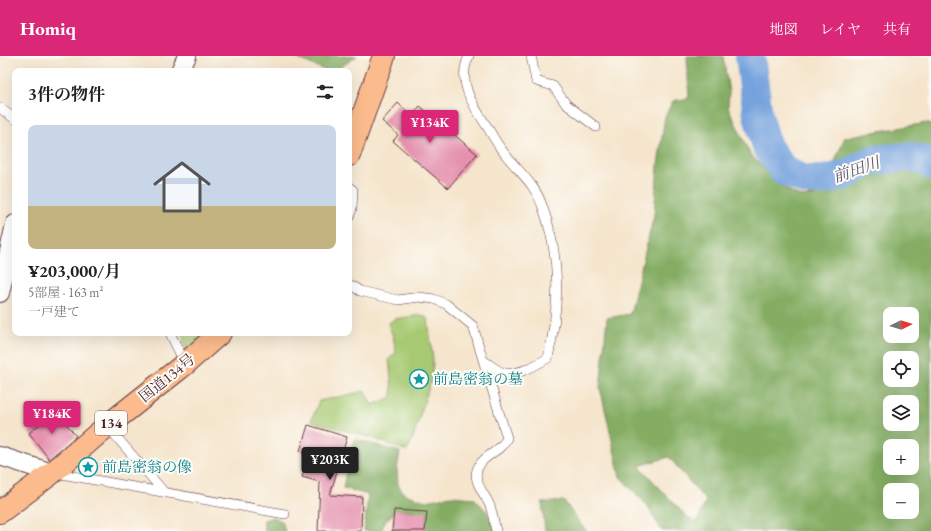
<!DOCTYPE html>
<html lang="ja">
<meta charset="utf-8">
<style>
:root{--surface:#fff;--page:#f6f6f6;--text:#222;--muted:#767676;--line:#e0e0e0;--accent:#db2777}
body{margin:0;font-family:"EB Garamond","Noto Serif JP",serif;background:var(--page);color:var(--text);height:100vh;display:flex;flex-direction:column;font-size:15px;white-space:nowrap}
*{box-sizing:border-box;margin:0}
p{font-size:13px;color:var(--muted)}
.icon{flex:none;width:22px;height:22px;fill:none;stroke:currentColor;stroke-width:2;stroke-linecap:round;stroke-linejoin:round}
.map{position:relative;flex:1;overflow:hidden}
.sheet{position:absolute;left:12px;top:12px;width:340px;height:268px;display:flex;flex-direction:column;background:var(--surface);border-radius:8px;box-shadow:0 4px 16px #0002}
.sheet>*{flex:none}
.needle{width:26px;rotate:85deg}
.buttons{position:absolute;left:883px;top:251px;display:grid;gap:8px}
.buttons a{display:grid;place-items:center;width:36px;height:36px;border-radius:8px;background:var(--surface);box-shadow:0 4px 16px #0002;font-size:20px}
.price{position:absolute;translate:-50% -34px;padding:0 9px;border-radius:4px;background:var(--accent);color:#fff;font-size:13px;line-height:26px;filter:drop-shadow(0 1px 2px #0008)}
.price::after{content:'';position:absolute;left:50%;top:24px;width:12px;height:9px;margin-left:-6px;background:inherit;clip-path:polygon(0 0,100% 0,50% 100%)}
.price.current{background:#222;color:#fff}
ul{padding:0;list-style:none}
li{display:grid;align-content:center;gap:8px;height:212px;padding:0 16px}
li+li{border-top:1px solid var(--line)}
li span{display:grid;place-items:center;height:124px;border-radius:8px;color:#555}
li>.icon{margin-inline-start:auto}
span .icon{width:72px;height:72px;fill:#fffc;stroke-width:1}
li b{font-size:17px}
h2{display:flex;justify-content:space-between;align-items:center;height:48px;padding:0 16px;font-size:17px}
header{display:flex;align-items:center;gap:24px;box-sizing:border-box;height:56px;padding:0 20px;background:var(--accent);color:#fff}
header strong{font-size:19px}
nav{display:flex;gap:22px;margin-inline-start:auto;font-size:14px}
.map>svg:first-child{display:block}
.green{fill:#a6c971;stroke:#78744e}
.forest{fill:#84ad63;stroke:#676647;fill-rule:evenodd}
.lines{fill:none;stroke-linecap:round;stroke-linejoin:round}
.river{stroke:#74a2dd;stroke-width:30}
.building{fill:#e592af}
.service-casing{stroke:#643d43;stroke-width:10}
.minor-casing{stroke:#643d43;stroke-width:20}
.trunk-casing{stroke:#643d43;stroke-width:24}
.service{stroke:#fff;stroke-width:9}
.minor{stroke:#fff;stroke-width:18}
.trunk{stroke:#fbbb8d;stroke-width:22}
.labels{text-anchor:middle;stroke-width:4;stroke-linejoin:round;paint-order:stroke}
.shield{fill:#fdfcf7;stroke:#806168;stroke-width:1}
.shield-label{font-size:14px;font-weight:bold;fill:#4a1f2b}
.street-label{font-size:15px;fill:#4a1f2b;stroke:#fdfcf7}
.culture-label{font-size:15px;fill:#0d838f;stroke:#fdfcf7;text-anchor:start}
.water-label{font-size:16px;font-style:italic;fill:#5b5372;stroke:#fdfcf7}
</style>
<header>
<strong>Homiq</strong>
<nav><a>地図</a><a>レイヤ</a><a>共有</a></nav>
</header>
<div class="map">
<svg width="931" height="475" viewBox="0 0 931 475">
<rect width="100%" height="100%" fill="#fdfcf7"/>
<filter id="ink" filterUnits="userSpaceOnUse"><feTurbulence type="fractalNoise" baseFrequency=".025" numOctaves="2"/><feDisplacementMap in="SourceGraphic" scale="8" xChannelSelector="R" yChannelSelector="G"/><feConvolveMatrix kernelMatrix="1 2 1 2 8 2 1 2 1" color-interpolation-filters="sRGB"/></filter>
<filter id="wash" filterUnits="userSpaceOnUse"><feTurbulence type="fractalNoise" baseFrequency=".012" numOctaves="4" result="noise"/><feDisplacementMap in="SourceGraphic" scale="16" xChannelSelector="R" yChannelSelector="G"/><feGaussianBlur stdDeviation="0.9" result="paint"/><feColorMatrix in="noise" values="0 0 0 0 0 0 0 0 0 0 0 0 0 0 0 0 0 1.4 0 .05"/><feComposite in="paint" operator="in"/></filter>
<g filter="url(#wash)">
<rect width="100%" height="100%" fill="#f5e5cc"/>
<path class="green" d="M 422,259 L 428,263 L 433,304 L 432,321 L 413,382 L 407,395 L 372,382 L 311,365 L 319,345 L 365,335 L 372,349 L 392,341 L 391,322 L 389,303 L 396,296 L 393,280 L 388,268 L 394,263 Z
M 182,277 L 210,277 L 186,298 Z"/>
<path class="forest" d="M 291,0 L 357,0 L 335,15 L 327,15 Z
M 687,0 L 723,0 L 729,36 L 728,51 L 750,98 L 782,131 L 801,141 L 817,139 L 832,112 L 845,81 L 927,67 L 931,69 L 931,475 L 662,475 L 646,448 L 620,421 L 608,366 L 600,332 L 607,262 L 630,258 L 654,159 L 658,109 L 665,60 L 673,45 L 689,42 ZM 890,258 L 912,258 L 912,280 L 890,280 ZM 890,302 L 912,302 L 912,324 L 890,324 ZM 890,346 L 912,346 L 912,368 L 890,368 ZM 890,390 L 912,390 L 912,412 L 890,412 ZM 669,401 L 706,445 L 697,466 L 687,461 L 639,410 ZM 890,434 L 912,434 L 912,456 L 890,456 Z
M 355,383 L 400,396 L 397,413 L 398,429 L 404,438 L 426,445 L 451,440 L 474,442 L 486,455 L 498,475 L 425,475 L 427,456 L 395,454 C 391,464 384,460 382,475 L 364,475 L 368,439 L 343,432 L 349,400 Z
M 564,445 L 584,473 L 587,475 L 545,475 L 542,447 Z
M 273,461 L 282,465 L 285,475 L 264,475 L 264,464 Z"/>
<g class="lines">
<path class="river" d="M 750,0 L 758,59 L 767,91 L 784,115 L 805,124 L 824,124 L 845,119 L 873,104 L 910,101 L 926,105 L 931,109"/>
</g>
<g id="blocks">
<path class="building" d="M 398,47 L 412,60 L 420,50 L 477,98 L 448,132 L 393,85 L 398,79 L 382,65 Z
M 56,355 L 76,380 L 49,403 L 29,377 Z
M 308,369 L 347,381 L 330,439 L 362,441 L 361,475 L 318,475 L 320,426 L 302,421 L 309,398 L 300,395 Z
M 394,454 L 427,456 L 425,475 L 392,475 Z"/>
</g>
</g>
<g filter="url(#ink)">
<use href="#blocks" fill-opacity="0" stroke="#643d43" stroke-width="1"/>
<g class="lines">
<defs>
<path id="service" d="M 531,0 L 536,25 L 553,30 L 566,48 L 596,71
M 0,52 L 15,63
M 349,131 L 353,134 L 352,153 L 349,161
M 349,228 L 360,235 L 398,244 L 419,241 L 434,243 L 446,248 L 473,270 L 483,304 C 489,308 496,314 502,316 C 516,321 536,309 548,302 C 560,249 561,201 542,149 C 535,128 518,115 505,98 C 498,90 493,81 488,72 C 474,51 456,26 469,0
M 170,277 L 185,308
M 483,304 L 507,382 C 500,396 488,397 480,408 C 469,423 485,437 490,450 C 493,458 494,467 496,475
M 107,370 L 164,436
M 56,417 L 285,458"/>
<path id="minor" d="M 180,15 L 187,0
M 0,237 L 15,168
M 0,400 L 52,417"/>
<path id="trunk" d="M 349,99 L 384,0
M 0,456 L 52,417 L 107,370 L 185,308 L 220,277"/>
</defs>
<use href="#service" class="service-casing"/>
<use href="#minor" class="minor-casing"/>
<use href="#trunk" class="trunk-casing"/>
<use href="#service" class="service"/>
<use href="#minor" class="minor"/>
<use href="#trunk" class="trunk"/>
</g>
</g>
<defs>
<symbol id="sight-ring" viewBox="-11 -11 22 22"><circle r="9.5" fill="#fdfcf7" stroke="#0f9aa8" stroke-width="1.5"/><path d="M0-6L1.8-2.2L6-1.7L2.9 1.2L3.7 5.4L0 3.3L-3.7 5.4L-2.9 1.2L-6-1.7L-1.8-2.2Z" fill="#0f9aa8"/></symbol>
</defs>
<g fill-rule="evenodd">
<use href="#sight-ring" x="408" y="312" width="22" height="22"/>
<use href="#sight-ring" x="77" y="400" width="22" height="22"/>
</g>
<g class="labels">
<rect class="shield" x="95" y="355" width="32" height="24" rx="3"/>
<g class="shield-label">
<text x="111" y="372">134</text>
</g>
<g class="street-label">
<text transform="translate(167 322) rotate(-39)" y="5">国道134号</text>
</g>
<g class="culture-label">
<text x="433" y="328">前島密翁の墓</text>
<text x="102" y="416">前島密翁の像</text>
</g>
<g class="water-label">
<text transform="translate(856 113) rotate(-19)" y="6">前田川</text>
</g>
</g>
</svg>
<div class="buttons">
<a><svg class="needle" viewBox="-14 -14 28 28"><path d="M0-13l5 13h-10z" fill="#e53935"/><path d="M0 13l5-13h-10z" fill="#767676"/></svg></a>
<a><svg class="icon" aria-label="locate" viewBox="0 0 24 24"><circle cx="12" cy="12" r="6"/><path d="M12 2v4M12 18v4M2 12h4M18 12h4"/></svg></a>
<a><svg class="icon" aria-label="layers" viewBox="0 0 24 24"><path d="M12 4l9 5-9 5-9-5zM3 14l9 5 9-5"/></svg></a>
<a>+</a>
<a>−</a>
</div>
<b class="price" style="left:430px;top:88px">¥134K</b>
<b class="price" style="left:52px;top:379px">¥184K</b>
<b class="price current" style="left:330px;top:425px">¥203K</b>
<section class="sheet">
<h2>3件の物件<svg class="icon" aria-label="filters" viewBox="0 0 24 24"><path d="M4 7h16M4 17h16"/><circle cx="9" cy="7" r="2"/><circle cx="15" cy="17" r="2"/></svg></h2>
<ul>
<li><span style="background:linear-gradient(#c9d6e8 65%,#c2b280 0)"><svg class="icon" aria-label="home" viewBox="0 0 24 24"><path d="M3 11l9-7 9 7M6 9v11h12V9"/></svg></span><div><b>¥203,000/月</b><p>5部屋 · 163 m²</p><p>一戸建て</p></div></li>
</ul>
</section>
</div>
